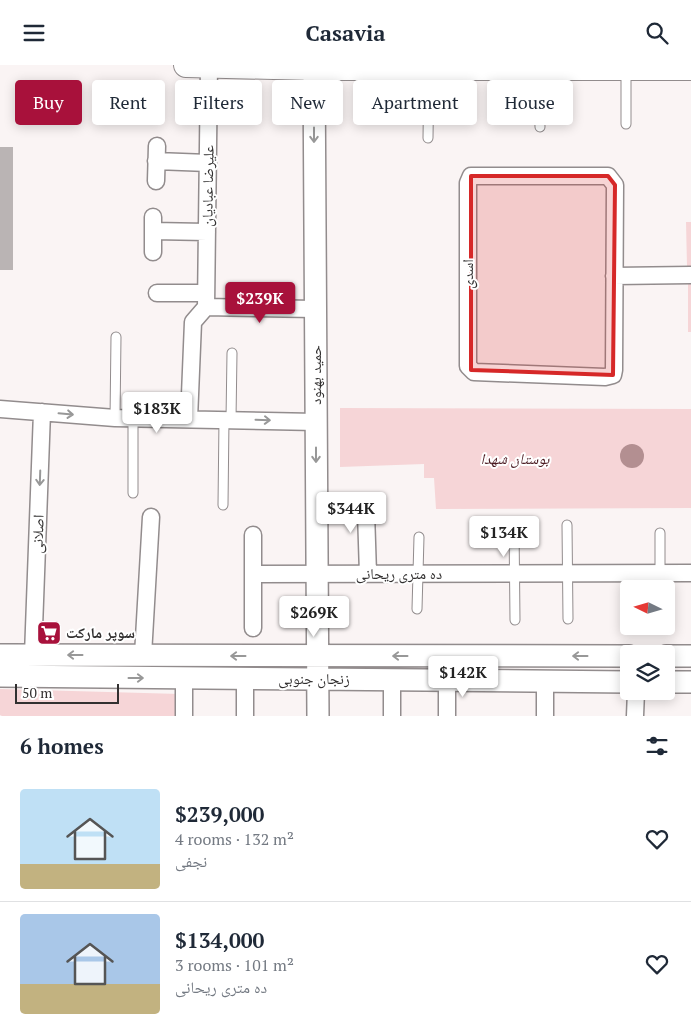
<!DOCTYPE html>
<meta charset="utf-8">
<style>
:root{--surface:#fff;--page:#f2f2f3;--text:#1f2937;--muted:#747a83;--line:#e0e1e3;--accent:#a8113b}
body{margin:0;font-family:"PT Serif","Noto Naskh Arabic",serif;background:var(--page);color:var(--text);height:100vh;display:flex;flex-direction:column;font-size:19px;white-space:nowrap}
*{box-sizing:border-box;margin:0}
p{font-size:16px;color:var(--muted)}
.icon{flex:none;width:28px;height:28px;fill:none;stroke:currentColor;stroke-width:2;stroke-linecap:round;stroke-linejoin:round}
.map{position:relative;height:651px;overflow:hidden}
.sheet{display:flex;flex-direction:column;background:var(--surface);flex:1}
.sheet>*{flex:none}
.banner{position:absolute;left:15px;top:15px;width:661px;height:45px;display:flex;gap:10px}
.needle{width:32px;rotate:275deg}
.fabs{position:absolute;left:620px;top:515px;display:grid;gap:10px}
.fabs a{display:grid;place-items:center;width:55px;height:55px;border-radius:5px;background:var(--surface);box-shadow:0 2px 12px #0003;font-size:25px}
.scale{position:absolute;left:15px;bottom:12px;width:104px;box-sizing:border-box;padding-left:5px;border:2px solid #323030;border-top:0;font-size:14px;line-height:18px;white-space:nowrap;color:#323030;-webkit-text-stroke:4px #fff;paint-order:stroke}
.price{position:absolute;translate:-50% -42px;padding:0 11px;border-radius:5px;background:#fff;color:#222;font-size:16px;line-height:32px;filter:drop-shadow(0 1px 2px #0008)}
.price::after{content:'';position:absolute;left:50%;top:30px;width:15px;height:11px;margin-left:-8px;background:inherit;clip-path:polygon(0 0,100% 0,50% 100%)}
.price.selected{background:var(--accent);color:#fff}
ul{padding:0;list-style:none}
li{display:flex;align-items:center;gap:15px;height:125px;padding:0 20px}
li+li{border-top:1px solid var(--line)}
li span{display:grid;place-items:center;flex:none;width:140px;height:100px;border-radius:5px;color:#555}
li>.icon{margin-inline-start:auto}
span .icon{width:60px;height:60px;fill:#fffc;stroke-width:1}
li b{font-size:21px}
h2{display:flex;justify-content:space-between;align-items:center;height:60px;padding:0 20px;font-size:21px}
.pill{padding:0 18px;border-radius:5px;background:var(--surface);box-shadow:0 2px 12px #0003;font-size:18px;line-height:45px}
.pill.selected{background:var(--accent);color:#fff}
header{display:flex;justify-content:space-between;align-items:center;height:65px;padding:0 20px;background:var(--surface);font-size:22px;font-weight:600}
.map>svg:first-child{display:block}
.green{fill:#f6d5d7}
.water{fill:#b38f91}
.building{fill:#bab4b4}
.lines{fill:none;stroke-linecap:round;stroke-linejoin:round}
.service-casing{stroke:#928c8d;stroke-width:11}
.minor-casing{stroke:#928c8d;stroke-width:19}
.tertiary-casing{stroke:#928c8d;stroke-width:24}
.secondary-casing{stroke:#928c8d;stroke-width:26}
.service{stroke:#fff;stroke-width:9}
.minor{stroke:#fff;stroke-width:16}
.tertiary{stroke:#fff;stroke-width:21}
.secondary{stroke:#fff;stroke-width:24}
.oneway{stroke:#989898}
.marked{fill:#d62828;fill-opacity:0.2;stroke:#d62828;stroke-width:4;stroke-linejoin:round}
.labels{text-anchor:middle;stroke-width:4;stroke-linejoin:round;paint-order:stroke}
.street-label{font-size:15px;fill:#323030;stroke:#fff}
.park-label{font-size:15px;font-style:italic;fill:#4a1a21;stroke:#fff}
.poi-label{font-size:15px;font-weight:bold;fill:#323030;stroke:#fff;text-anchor:start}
</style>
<header><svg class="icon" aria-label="menu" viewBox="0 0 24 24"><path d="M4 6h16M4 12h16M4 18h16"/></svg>Casavia<svg class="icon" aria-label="search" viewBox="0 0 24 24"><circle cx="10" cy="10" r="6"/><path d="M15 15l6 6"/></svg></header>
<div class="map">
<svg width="691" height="651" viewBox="0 0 691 651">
<rect width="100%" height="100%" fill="#faf4f4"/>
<path class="green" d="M 686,157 L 691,157 L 691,201 L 687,201 Z
M 688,217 L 691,217 L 691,267 L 688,267 Z
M 340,343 L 691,344 L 691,443 L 436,444 L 434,413 L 424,413 L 424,399 L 340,402 Z
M 0,624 L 180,629 L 180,651 L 2,651 L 0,650 Z"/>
<path class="water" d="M620 391a12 12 0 1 1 24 0a12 12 0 1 1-24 0Z"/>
<path class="building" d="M 0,82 L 13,82 L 13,205 L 0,205 Z"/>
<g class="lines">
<defs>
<path id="service" d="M 626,4 L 626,59
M 538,5 L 540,62
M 428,73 L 429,3
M 115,353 L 116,272
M 231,354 L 232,288
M 133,428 L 133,353
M 223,440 L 224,354
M 567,460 L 568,554
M 514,462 L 515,555
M 660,524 L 660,468
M 417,544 L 419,472"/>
<path id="minor" d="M 156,96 L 208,98
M 471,111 L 608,111 L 615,120 L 614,305 L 613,310 L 605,312 L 474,307 L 468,301 L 468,118 Z
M 156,116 L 157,81
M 153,166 L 207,167
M 153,187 L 153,152
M 614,211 L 691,210
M 157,228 L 206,228
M 206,242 L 209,1
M 206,242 L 315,244
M 0,344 L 115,353 L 316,357
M 189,354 L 193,257 L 206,242
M 317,446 L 366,447 L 368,509
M 253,509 L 691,508
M 253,563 L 253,470
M 33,590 L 42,347
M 143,590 L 151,452
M 392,615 L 392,651
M 184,651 L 184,613
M 245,651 L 245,614
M 447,651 L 447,615
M 545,651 L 545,616
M 635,651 L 636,626"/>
<path id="tertiary" d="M 314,0 L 318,651
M 0,590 L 629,591
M 666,591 L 691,591
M 0,611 L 629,617
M 666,617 L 691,617"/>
<path id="secondary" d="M 186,0 L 314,3 L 691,3"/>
</defs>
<use href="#service" class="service-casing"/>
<use href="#minor" class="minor-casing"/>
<use href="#tertiary" class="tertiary-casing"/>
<use href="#secondary" class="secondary-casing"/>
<use href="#service" class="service"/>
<use href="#minor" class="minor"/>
<use href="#tertiary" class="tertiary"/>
<use href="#secondary" class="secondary"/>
</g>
<defs><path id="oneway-shaft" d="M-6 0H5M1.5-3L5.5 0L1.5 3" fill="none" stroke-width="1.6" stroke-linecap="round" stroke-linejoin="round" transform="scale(1.25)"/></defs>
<g class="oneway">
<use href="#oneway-shaft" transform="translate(314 70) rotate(90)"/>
<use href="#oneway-shaft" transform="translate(66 349) rotate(5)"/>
<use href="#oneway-shaft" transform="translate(263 355) rotate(2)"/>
<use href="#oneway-shaft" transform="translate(316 390) rotate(90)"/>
<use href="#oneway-shaft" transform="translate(40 413) rotate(92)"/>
<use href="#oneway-shaft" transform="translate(75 590) rotate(-180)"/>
<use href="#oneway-shaft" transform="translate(238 591) rotate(-180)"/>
<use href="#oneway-shaft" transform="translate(400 591) rotate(-180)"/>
<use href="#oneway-shaft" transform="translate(580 591) rotate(-180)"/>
<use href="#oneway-shaft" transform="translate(136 613)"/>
</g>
<path class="marked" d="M 471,111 L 608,111 L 615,120 L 613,310 L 471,305 Z"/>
<defs>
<symbol id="supermarket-square" viewBox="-11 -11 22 22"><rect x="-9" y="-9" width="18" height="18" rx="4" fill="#a8113b" stroke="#fff"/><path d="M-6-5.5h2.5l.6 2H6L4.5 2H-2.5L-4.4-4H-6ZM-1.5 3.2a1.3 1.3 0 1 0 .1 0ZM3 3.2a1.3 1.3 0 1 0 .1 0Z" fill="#fff"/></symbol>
</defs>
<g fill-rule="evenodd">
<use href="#supermarket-square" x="35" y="554" width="28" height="28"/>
</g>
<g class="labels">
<g class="street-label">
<text transform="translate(208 121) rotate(-89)" y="5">علیرضا عبادیان</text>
<text transform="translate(468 209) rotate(-90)" y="5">اسدی</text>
<text transform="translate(316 310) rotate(-90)" y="5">حمید بهنود</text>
<text transform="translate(38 469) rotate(-88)" y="5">اصلانی</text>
<text x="399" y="514">ده متری ریحانی</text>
<text x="314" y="619">زنجان جنوبی</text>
</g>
<g class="park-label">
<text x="515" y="399">بوستان شهدا</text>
</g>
<g class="poi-label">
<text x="66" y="573">سوپر مارکت</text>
</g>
</g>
</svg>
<div class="fabs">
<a><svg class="needle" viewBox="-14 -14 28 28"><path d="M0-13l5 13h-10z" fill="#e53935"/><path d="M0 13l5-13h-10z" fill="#747a83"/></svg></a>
<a><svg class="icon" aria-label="layers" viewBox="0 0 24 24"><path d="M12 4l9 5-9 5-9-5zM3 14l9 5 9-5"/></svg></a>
</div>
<div class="scale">50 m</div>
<b class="price selected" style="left:260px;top:259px">$239K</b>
<b class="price" style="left:157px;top:369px">$183K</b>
<b class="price" style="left:351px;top:469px">$344K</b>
<b class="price" style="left:504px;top:493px">$134K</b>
<b class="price" style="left:314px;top:573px">$269K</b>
<b class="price" style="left:463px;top:633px">$142K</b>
<div class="banner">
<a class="pill selected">Buy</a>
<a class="pill">Rent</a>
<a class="pill">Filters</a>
<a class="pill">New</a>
<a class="pill">Apartment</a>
<a class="pill">House</a>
</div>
</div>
<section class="sheet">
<h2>6 homes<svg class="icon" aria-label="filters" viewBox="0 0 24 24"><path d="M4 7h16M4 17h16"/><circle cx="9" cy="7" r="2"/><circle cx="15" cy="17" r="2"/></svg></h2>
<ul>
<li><span style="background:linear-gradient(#bfe0f5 75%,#c2b280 0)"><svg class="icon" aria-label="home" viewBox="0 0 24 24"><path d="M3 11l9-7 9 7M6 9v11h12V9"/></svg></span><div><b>$239,000</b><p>4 rooms · 132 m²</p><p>نجفی</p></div><svg class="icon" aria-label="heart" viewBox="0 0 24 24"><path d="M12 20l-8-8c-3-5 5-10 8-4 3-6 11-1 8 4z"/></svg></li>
<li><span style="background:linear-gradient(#a9c7e8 70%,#c2b280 0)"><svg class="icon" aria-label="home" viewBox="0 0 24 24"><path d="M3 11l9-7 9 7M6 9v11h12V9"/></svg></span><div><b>$134,000</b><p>3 rooms · 101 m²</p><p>ده متری ریحانی</p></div><svg class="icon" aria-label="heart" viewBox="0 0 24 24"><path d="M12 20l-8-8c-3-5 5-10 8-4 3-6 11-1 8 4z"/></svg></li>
</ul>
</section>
